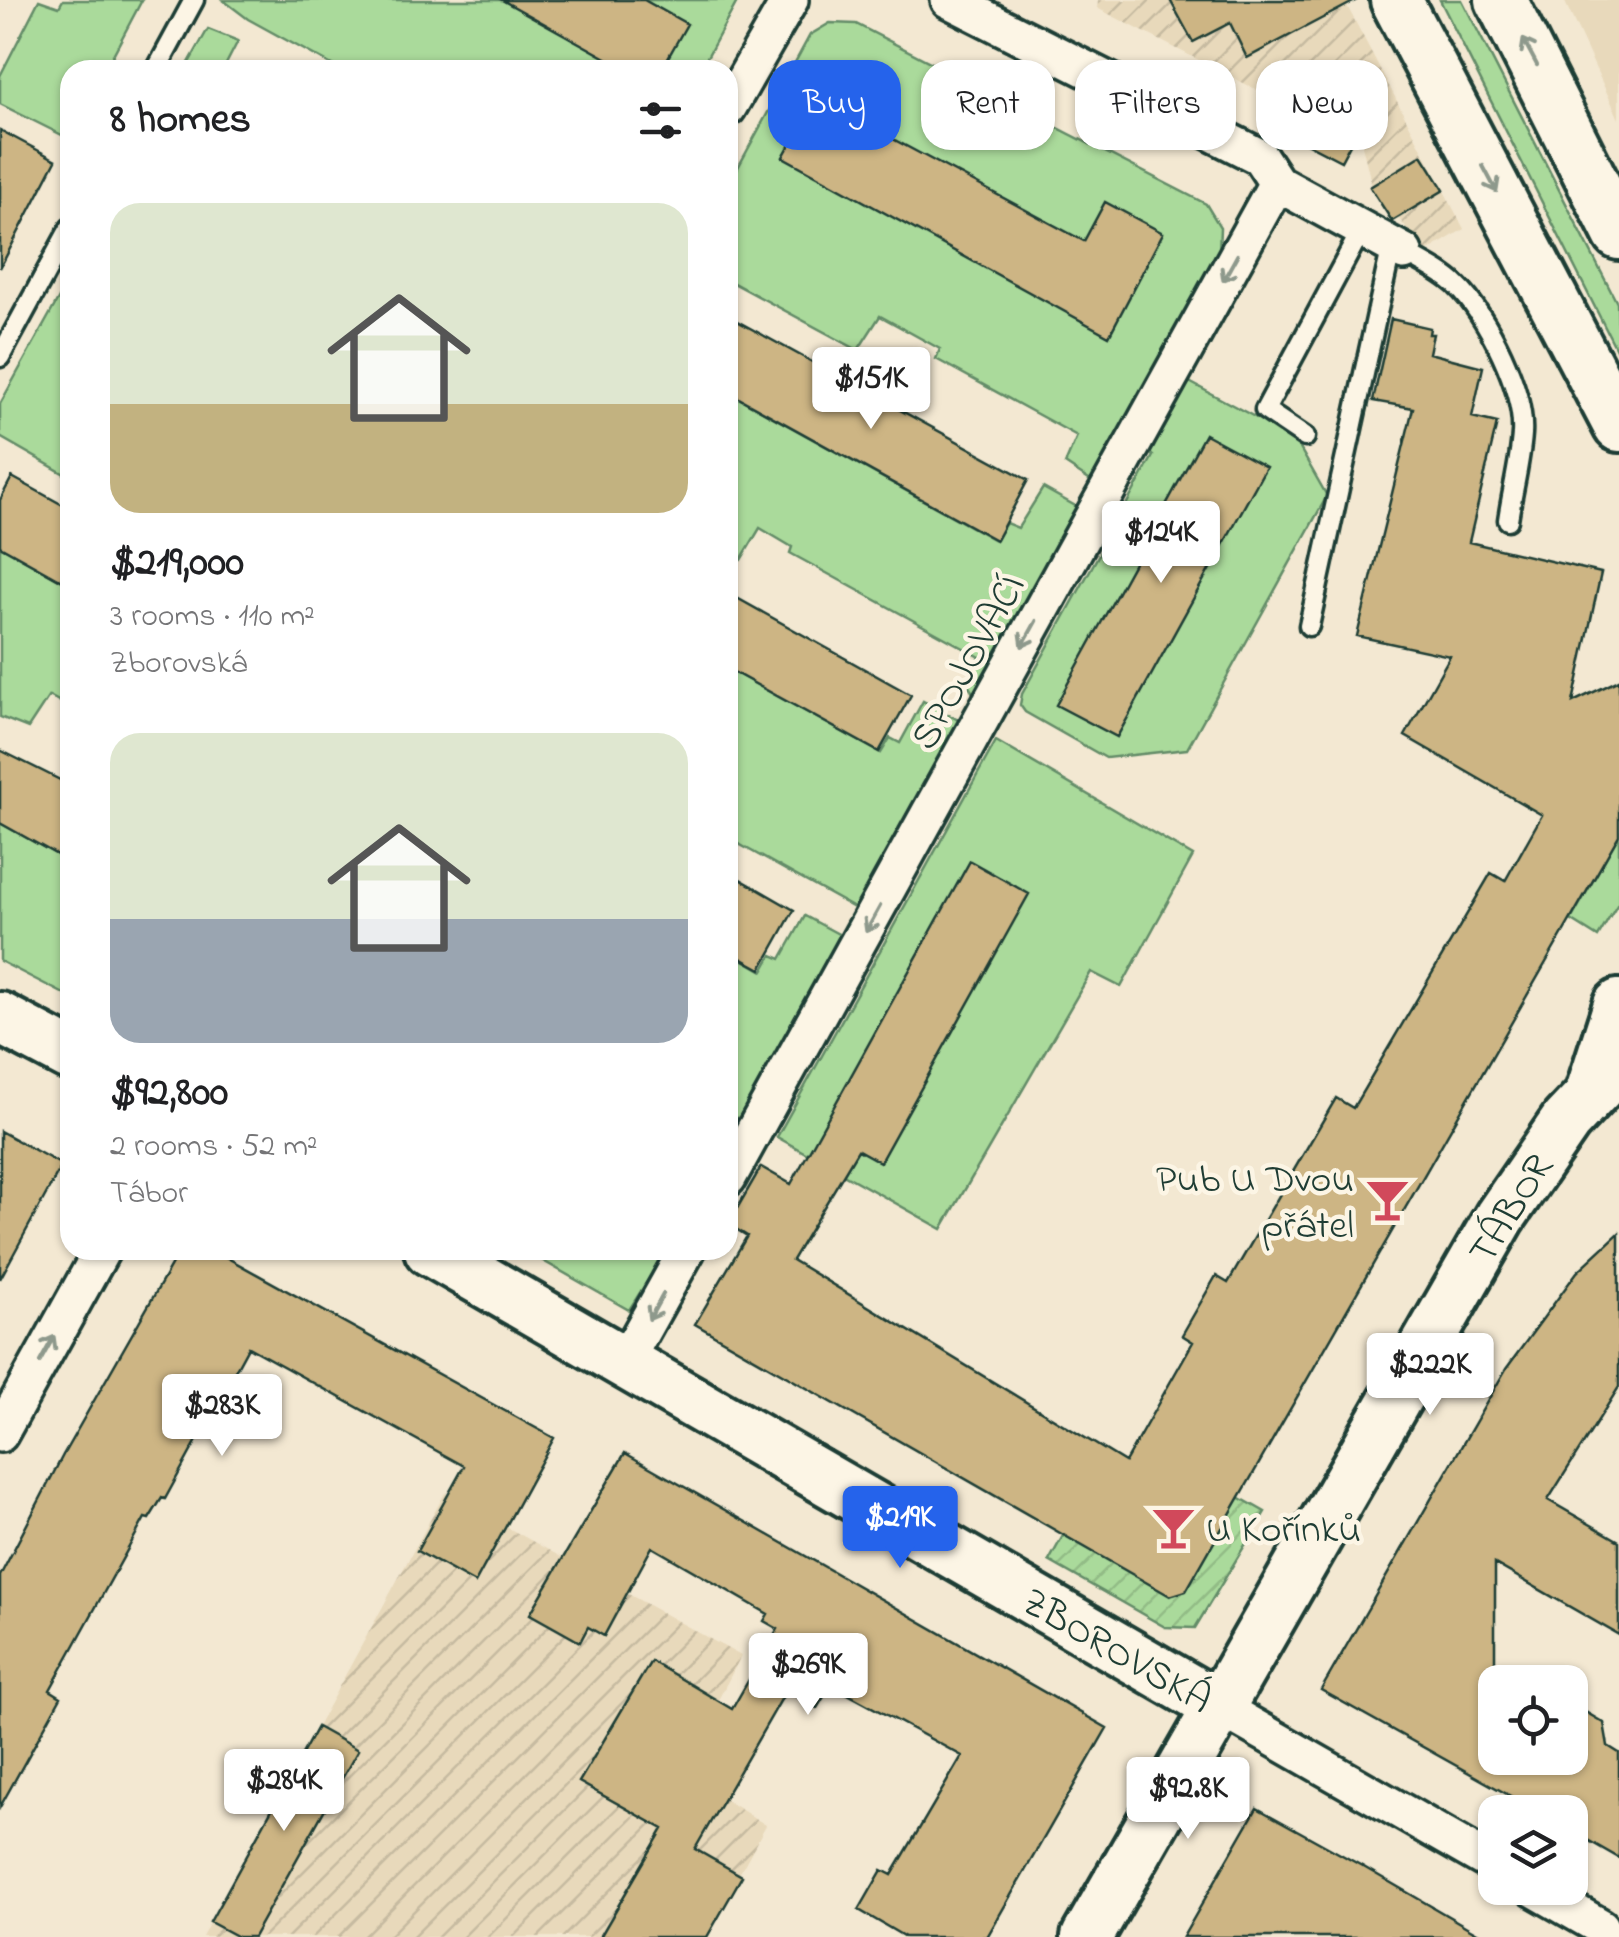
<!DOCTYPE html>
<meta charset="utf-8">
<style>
:root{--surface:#fff;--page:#f2f2f2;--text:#202124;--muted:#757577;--accent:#2563eb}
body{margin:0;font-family:"Indie Flower",sans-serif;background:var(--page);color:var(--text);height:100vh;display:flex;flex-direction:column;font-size:38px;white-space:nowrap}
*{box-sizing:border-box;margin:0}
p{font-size:32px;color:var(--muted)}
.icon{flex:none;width:55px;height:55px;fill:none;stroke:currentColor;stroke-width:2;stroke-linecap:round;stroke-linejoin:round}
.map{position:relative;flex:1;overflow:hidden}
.side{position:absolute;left:60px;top:60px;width:678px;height:1200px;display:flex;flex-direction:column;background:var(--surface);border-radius:30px;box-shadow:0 2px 8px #0004}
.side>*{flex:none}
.top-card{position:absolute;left:768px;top:60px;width:700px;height:90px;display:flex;gap:20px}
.fabs{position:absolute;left:1478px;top:1665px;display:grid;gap:20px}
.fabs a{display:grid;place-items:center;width:110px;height:110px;border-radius:20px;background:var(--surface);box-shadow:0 2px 8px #0004;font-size:50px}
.price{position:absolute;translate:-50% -85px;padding:0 22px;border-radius:10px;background:#fff;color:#222;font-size:32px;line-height:65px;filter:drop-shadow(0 2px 5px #0008)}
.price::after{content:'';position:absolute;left:50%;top:60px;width:30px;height:22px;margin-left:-15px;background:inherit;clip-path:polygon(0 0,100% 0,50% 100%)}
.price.on{background:var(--accent);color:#fff}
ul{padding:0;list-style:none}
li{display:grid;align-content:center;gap:20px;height:530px;padding:0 50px}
li span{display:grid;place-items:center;height:310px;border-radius:30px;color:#555}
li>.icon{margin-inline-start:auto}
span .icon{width:180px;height:180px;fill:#fffc;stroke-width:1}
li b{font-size:42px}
h2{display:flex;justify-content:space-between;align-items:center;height:120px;padding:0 50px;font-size:42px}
.pill{padding:0 35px;border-radius:30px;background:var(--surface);box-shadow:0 2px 8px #0004;font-size:35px;line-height:90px}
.pill.on{background:var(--accent);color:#fff}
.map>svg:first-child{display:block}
.built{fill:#e8d9bb}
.industrial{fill:url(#industrial-furrows)}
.grass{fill:#aada9b;stroke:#648c68;stroke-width:2.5}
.garden{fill:url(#garden-furrows);stroke:#648c68;stroke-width:2.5}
.building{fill:#cdb584;stroke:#1f3d34;stroke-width:2.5}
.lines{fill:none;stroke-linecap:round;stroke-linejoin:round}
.lane-casing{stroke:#1f3d34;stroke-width:25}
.street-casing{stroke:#1f3d34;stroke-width:42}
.secondary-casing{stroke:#1f3d34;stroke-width:58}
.lane{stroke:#fcf5e5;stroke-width:18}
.street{stroke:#fcf5e5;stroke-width:35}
.secondary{stroke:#fcf5e5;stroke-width:50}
.oneway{stroke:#8e998c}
.labels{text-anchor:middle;stroke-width:9;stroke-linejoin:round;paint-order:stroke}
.street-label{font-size:40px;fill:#1f3d34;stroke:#fcf5e5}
.poi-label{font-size:40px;fill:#1f3d34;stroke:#fcf5e5;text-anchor:end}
</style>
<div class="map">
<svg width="1619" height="1937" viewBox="0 0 1619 1937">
<defs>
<pattern id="industrial-furrows" width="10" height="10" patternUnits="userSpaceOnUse" patternTransform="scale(2.5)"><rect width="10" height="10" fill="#e8d9bb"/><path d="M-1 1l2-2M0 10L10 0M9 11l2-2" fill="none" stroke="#c7bba1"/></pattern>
<pattern id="garden-furrows" width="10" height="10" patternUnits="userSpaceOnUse" patternTransform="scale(2.5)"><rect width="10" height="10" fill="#aada9b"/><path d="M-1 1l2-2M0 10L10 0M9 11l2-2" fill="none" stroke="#92bc86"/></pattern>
</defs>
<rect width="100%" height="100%" fill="#f3e8d2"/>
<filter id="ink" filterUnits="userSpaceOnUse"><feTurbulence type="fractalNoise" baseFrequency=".01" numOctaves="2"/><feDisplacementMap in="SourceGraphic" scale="20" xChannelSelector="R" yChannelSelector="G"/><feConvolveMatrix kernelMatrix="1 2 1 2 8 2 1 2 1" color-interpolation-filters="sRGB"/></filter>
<g filter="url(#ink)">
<path class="built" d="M 1564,0 L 1619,0 L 1619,119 Z"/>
<path class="industrial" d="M 1098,0 L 1344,0 L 1464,229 L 1426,252 L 1372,186 L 1358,129 L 1297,96 L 1271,97 L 1097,8 Z
M 445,1493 L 741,1656 L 716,1704 L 763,1731 L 724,1799 L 766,1825 L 705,1937 L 202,1937 Z"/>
<path class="grass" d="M 39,0 L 59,7 L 63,0 L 142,0 L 105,70 L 70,70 L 70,139 L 0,104 L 0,76 Z
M 223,0 L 738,0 L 700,70 L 416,70 L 400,62 L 395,70 L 341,70 L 248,19 Z
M 1440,0 L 1462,0 L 1617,303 L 1619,355 Z
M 830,23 L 856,24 L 1206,204 L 1220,227 L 1219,253 L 1092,482 L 1065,464 L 1077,436 L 936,359 L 940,349 L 880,316 L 858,350 L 728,280 L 728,186 L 810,35 Z
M 208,29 L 238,41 L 223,70 L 185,70 Z
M 70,278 L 70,477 L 0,437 L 0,404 Z
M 1180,377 L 1294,438 L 1327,496 L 1187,749 L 1106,758 L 1025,712 L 1020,705 L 1022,694 L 1153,456 L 1145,449 Z
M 728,392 L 995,540 L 1006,523 L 1018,528 L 1043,488 L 1079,508 L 974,695 L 967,683 L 980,657 L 790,553 L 792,547 L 760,528 L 741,560 L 728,559 Z
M 0,546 L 70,585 L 70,707 L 49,696 L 28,728 L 0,717 Z
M 728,669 L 881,753 L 890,738 L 900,743 L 923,701 L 960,721 L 856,909 L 728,838 Z
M 996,741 L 1193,856 L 1121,987 L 1091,972 L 942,1229 L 777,1137 Z
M 0,823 L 70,862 L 70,997 L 0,961 Z
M 1619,835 L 1619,902 L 1598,937 L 1571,920 Z
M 805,916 L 842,936 L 741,1120 L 728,1113 L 728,951 L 763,971 L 772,955 L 781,959 Z
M 524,1250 L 667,1250 L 629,1310 Z"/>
<path class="garden" d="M 1237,1496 L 1265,1512 L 1195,1628 L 1165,1627 L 1049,1561 L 1064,1534 L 1170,1595 L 1186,1591 Z"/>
<path class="building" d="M 502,0 L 644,0 L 687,24 L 661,70 L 628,70 Z
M 1170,0 L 1357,0 L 1247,58 L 1230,23 L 1193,42 Z
M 1297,96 L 1358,129 L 1341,161 L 1279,129 Z
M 816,98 L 1084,241 L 1105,202 L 1163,233 L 1109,336 L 783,157 Z
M 0,130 L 56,160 L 0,268 Z
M 1422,155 L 1444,190 L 1392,221 L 1370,187 Z
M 728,316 L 1028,480 L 996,540 L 728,392 Z
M 1391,319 L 1430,328 L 1429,334 L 1433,334 L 1429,353 L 1483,367 L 1472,417 L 1497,423 L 1469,542 L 1601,573 L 1573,702 L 1619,680 L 1619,835 L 1186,1591 L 1170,1596 L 695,1324 L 747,1236 L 728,1224 L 761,1167 L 791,1184 L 970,861 L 1029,894 L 880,1162 L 858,1150 L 792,1260 L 1125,1462 L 1193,1342 L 1182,1335 L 1216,1276 L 1228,1283 L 1336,1098 L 1353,1108 L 1491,873 L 1505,881 L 1542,815 L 1405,736 L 1450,656 L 1357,636 L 1413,408 L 1373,401 Z
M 1205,434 L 1266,467 L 1117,737 L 1056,705 Z
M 12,477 L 70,509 L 70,585 L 0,546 L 0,500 Z
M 728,593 L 911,695 L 879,752 L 728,669 Z
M 0,750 L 70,785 L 70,862 L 0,823 Z
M 728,872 L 794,910 L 761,969 L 728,951 Z
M 0,1131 L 62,1165 L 0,1279 Z
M 1619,1233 L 1619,1387 L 1548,1500 L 1619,1541 L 1619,1635 L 1495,1564 L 1495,1758 L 1570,1758 L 1570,1703 L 1604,1723 L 1608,1746 L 1619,1753 L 1619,1858 L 1570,1830 L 1570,1812 L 1539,1812 L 1321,1690 L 1506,1369 L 1577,1272 Z
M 180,1250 L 213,1250 L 554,1438 L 475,1583 L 417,1551 L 464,1466 L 248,1347 L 165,1499 L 162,1498 L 149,1519 L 145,1518 L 50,1690 L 61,1697 L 0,1807 L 0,1576 L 63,1455 Z
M 625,1453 L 1107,1728 L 987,1937 L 905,1937 L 859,1910 L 882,1870 L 892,1875 L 962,1756 L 831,1685 L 817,1708 L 786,1691 L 695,1849 L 742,1876 L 707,1937 L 600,1937 L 663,1829 L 579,1782 L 651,1661 L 732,1709 L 778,1629 L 764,1621 L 768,1614 L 652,1547 L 604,1636 L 588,1627 L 580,1642 L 530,1614 Z
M 317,1727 L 358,1750 L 253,1937 L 238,1937 L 210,1922 Z
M 1257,1808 L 1362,1866 L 1484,1937 L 1183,1937 Z"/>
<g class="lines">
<defs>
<path id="lane" d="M 156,70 L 194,0
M 1404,252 C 1421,262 1443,272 1457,286 C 1487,314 1525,392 1522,434 C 1520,463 1512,492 1508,520
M 0,357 L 70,228
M 1305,437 L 1265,410 L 1362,229
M 1309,626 L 1392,245"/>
<path id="street" d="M 949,0 L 1260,157 L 1277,183 L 1404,252
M 728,108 L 790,0
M 728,1178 L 1277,183
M 624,1363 L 687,1250
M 0,1434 L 102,1250
M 1219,1707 L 1495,1865
M 1533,1888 L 1601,1927"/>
<path id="secondary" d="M 1396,0 L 1619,426
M 1501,0 L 1619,234
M 0,1018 L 70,1055
M 1591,1092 L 1619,1005
M 430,1250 L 1219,1707
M 1087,1937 L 1500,1217 L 1566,1121 L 1619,1065"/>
</defs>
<use href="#lane" class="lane-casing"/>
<use href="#street" class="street-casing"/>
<use href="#secondary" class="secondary-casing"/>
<use href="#lane" class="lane"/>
<use href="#street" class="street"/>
<use href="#secondary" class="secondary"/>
</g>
<defs><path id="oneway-shaft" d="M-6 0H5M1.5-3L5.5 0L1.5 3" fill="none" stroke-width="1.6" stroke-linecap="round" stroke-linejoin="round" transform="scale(2.5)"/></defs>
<g class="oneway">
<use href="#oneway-shaft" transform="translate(1530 52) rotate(-118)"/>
<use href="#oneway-shaft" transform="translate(1490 179) rotate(62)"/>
<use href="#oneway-shaft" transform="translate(1230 268) rotate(119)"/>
<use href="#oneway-shaft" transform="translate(1029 634) rotate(119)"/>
<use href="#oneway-shaft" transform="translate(873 919) rotate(119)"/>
<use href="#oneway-shaft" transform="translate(656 1307) rotate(119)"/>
<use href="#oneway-shaft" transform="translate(47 1349) rotate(-61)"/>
</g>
</g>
<defs>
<symbol id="bar-bare" viewBox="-9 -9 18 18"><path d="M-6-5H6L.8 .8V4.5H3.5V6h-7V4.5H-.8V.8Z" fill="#d1495b" stroke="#fcf5e5" stroke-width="2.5" paint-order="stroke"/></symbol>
</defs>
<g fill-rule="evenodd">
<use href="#bar-bare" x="1356" y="1168" width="63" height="63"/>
<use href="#bar-bare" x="1142" y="1496" width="63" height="63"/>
</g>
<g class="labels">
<g class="street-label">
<text transform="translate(966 661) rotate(-61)" y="14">SPOJOVACÍ</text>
<text transform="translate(1509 1208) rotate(-58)" y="14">TÁBOR</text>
<text transform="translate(1118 1649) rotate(30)" y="14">ZBOROVSKÁ</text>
</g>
<g class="poi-label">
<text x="1354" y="1191">Pub U Dvou<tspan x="1354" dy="46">přátel</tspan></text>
<text x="1206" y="1541" text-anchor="start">U Kořínků</text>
</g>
</g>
</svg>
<div class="fabs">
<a><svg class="icon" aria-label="locate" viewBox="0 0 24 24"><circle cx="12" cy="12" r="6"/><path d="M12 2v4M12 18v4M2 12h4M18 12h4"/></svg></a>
<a><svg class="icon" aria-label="layers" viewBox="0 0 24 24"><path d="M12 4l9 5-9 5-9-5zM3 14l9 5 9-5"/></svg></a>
</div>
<b class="price" style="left:871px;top:432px">$151K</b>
<b class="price" style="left:1161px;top:586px">$124K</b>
<b class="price" style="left:1430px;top:1418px">$222K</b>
<b class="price" style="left:222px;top:1459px">$283K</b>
<b class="price on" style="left:900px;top:1571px">$219K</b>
<b class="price" style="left:808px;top:1718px">$269K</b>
<b class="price" style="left:284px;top:1834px">$284K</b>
<b class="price" style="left:1188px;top:1842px">$92.8K</b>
<div class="top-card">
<a class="pill on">Buy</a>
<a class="pill">Rent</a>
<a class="pill">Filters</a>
<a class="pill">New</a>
</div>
<section class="side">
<h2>8 homes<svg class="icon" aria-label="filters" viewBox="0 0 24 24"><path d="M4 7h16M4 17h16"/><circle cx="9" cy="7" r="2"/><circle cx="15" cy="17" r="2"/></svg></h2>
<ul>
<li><span style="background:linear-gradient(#dfe7d0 65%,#c2b280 0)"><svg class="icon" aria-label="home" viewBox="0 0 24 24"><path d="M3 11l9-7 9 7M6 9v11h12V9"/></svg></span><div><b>$219,000</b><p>3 rooms · 110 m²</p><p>Zborovská</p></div></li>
<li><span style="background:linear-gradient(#dfe7d0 60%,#9aa5b1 0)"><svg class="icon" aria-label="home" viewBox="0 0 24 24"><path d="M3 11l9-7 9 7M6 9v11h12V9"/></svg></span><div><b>$92,800</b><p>2 rooms · 52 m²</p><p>Tábor</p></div></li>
</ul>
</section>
</div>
